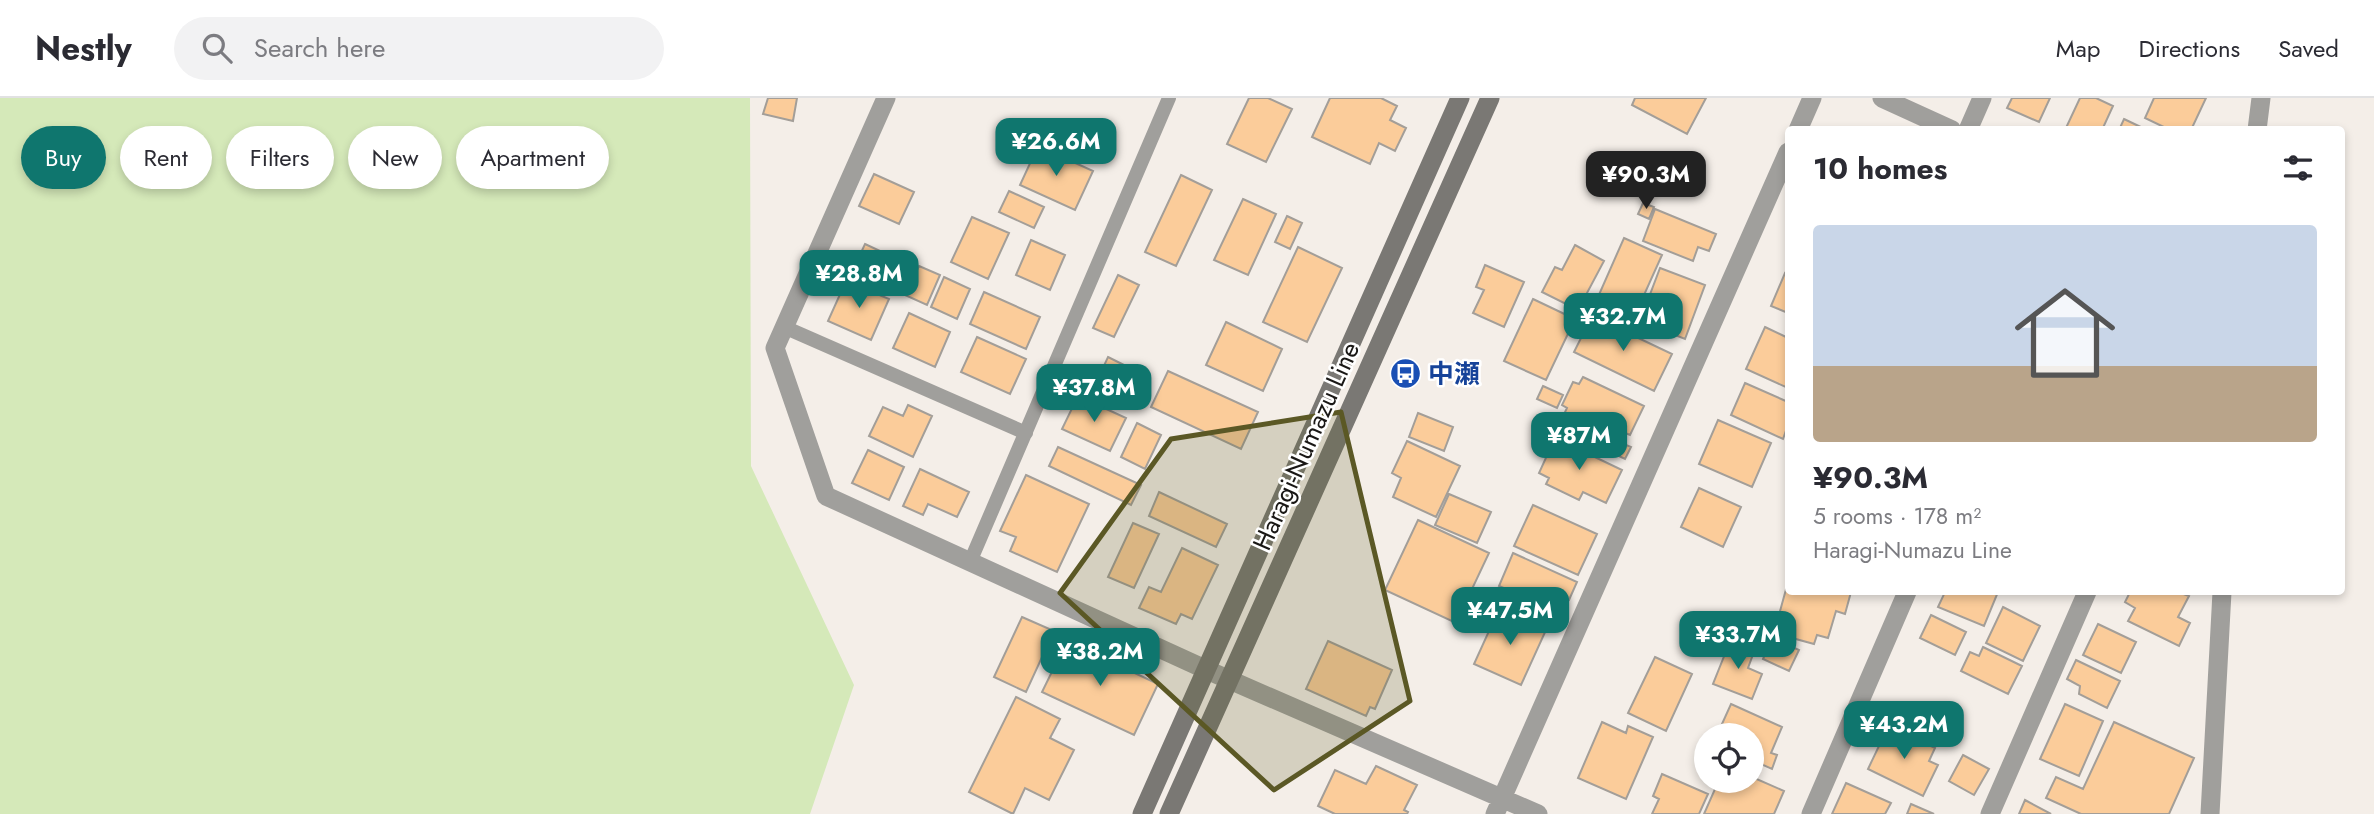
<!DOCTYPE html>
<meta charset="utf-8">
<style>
:root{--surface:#fff;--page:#f2f2f3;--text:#2b2b33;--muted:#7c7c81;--line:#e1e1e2;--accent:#0f766e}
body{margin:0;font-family:Jost,"Noto Sans JP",sans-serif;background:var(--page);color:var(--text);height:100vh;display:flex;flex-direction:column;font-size:26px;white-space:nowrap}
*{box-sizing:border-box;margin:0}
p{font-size:23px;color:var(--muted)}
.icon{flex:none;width:38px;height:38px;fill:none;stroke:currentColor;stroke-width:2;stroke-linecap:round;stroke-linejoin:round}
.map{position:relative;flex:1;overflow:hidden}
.drawer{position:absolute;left:1785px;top:28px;width:560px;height:469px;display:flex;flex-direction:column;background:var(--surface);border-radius:7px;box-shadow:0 4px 10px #0003}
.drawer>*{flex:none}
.hud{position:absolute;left:21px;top:28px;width:665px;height:63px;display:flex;gap:14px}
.controls{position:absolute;left:1694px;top:625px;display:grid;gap:14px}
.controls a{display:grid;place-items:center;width:70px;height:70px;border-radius:50%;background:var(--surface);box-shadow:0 4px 10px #0003;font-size:35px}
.price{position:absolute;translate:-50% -60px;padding:0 16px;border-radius:14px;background:var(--accent);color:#fff;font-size:23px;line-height:46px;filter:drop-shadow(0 2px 4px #0008)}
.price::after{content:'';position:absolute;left:50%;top:42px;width:21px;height:16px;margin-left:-10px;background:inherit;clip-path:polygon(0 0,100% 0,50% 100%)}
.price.selected{background:#222;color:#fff}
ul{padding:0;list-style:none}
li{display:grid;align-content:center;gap:14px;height:371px;padding:0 28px}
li+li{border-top:2px solid var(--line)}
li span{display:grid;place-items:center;height:217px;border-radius:7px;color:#555}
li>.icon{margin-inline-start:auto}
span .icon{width:126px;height:126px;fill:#fffc;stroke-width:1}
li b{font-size:30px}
h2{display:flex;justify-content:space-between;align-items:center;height:84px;padding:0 28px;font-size:30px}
.tag{padding:0 24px;border-radius:32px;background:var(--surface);box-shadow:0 4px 10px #0003;font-size:24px;line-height:63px}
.tag.selected{background:var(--accent);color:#fff}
header{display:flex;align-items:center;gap:42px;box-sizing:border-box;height:98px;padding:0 35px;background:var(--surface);border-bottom:2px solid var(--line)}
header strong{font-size:33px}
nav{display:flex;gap:38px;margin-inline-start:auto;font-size:24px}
.search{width:490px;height:63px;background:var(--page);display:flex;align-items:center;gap:18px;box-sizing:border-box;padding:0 24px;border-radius:38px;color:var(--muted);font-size:26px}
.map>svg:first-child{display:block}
.green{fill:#d5e9b9}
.building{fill:#fbcc9a;stroke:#a39e98;stroke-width:2}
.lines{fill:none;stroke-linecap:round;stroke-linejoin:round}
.service{stroke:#a09f9c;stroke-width:14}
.minor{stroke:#a09f9c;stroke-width:19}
.secondary{stroke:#7a7874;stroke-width:19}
.marked{fill:#5b5825;fill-opacity:0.2;stroke:#5b5825;stroke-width:5;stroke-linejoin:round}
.labels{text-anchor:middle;stroke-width:5;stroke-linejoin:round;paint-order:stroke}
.transit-label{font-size:26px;font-weight:bold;fill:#164399;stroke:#fff;text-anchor:start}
.street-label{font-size:26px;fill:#191715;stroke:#fff}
</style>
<header>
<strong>Nestly</strong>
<div class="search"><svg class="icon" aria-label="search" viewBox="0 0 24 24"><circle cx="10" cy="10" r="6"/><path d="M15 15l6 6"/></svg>Search here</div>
<nav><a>Map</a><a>Directions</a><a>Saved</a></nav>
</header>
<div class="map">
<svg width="2374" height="716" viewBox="0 0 2374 716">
<rect width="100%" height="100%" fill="#f4eee8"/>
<path class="green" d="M 0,0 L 750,0 L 751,368 L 854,587 L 810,716 L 0,716 Z"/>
<path class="building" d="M 768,0 L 797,0 L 793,23 L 763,16 Z
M 1249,0 L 1268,0 L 1292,11 L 1266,64 L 1227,46 Z
M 1330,0 L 1381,0 L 1397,8 L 1390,22 L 1406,30 L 1395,53 L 1379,45 L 1370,66 L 1312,39 Z
M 1635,0 L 1706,0 L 1687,36 L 1632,7 Z
M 2012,0 L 2050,0 L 2039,24 L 2007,10 Z
M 2080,0 L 2096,0 L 2113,8 L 2102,32 L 2065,32 Z
M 2154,0 L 2206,0 L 2191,32 L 2170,32 L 2145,20 Z
M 2124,21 L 2147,32 L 2119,32 Z
M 1038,48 L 1093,73 L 1075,112 L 1020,87 Z
M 874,76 L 914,94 L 899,126 L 859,108 Z
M 1181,77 L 1212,92 L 1176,168 L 1145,154 Z
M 1009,93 L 1044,109 L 1034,130 L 999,114 Z
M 1243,101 L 1276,116 L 1248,177 L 1214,162 Z
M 1643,105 L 1654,109 L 1649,121 L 1638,116 Z
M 1655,111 L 1716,136 L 1709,153 L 1698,149 L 1693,163 L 1643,143 Z
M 1287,118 L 1302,125 L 1290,151 L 1275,144 Z
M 972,119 L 1009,135 L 988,181 L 951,164 Z
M 1624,140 L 1662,157 L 1631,226 L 1611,217 L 1610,221 L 1599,217 L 1602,212 L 1594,208 Z
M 1031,142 L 1065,157 L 1050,192 L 1016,177 Z
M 865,146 L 910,167 L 898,195 L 852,174 Z
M 1575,147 L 1604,163 L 1578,212 L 1542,194 L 1555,169 L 1562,172 Z
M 1298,149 L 1342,170 L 1307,244 L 1263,224 Z
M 1485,167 L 1524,184 L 1504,229 L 1473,215 L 1484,192 L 1476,189 Z
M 919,168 L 940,177 L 927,207 L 905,197 Z
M 1660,170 L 1705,187 L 1685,241 L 1640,223 Z
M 1785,175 L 1788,177 L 1788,215 L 1771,208 Z
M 1118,177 L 1139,187 L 1114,239 L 1093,230 Z
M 944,179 L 970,191 L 957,221 L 931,209 Z
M 846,183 L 889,201 L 871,242 L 828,223 Z
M 984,194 L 1040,219 L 1026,251 L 970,226 Z
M 1533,201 L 1575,221 L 1546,282 L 1504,263 Z
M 909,215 L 950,234 L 935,269 L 893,250 Z
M 1592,218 L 1672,256 L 1654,293 L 1574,254 Z
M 1226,224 L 1282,251 L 1263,293 L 1206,267 Z
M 1765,229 L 1788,240 L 1788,290 L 1746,271 Z
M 977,239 L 1026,261 L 1010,296 L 961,274 Z
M 1108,259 L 1144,277 L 1131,304 L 1095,287 Z
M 1168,273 L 1258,314 L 1241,351 L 1151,309 Z
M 1583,279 L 1644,308 L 1630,337 L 1618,332 L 1614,342 L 1631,349 L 1625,361 L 1558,329 L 1567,310 L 1562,307 L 1573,284 L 1579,286 Z
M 1745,285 L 1788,304 L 1788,327 L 1783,341 L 1731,317 Z
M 1543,288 L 1563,297 L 1557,310 L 1537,301 Z
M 1078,298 L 1126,320 L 1110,353 L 1062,331 Z
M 908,307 L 932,318 L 913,359 L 869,338 L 883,309 L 903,318 Z
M 1418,315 L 1453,329 L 1444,353 L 1409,339 Z
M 1718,322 L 1771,345 L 1752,389 L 1699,366 Z
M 1137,325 L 1161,337 L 1145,371 L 1121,359 Z
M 1555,340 L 1622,372 L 1606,405 L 1583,394 L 1579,402 L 1546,386 L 1549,380 L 1539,375 Z
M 1407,343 L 1460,368 L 1436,419 L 1393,399 L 1401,380 L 1392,375 Z
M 1058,349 L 1141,387 L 1131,407 L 1049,368 Z
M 868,352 L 904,369 L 889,402 L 852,385 Z
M 920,371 L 969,394 L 957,419 L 928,406 L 923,417 L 903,408 Z
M 1026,377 L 1089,406 L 1057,474 L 1010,453 L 1016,439 L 1000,433 Z
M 1699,390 L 1741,409 L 1723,449 L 1681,429 Z
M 1159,394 L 1227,426 L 1216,449 L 1149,418 Z
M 1449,396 L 1491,414 L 1477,445 L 1435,427 Z
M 1533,407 L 1597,436 L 1578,477 L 1514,448 Z
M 1418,422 L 1489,455 L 1456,525 L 1385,492 Z
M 1133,425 L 1159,436 L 1134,490 L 1108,479 Z
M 1182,450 L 1218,467 L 1192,521 L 1181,516 L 1176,526 L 1139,510 L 1149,489 L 1161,494 Z
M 1513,455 L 1577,484 L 1569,502 L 1556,497 L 1550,510 L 1499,488 Z
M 1788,484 L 1788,494 L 1851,494 L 1845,516 L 1836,513 L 1828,540 L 1817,537 L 1814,546 L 1774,535 Z
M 1945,494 L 1956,496 L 1957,494 L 1998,494 L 1984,528 L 1938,509 Z
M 2130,494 L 2178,494 L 2189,498 L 2178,519 L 2190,525 L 2179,548 L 2128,523 L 2135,510 L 2125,504 Z
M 2003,509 L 2040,528 L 2023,563 L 1986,545 Z
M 1499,511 L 1546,532 L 1521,587 L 1474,566 Z
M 1931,517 L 1966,534 L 1955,557 L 1920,540 Z
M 1022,519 L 1054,533 L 1026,594 L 994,579 Z
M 2098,526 L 2136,544 L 2121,575 L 2083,557 Z
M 1772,540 L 1799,552 L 1789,573 L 1763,561 Z
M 1731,541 L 1755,551 L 1748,570 L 1762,576 L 1752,601 L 1713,586 Z
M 1067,543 L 1158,586 L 1134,637 L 1042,594 Z
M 1328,543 L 1392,572 L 1375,611 L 1370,609 L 1366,618 L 1306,591 Z
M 1983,549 L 2022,568 L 2008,596 L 1961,573 L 1970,554 L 1979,558 Z
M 1655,559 L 1692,576 L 1666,633 L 1628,615 Z
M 2076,562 L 2120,583 L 2107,610 L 2079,596 L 2080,588 L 2067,581 Z
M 1016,599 L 1060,621 L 1050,640 L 1074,652 L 1049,702 L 1025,690 L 1013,716 L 969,694 Z
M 1731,606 L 1782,629 L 1771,655 L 1777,657 L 1772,671 L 1752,662 L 1752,637 L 1717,637 Z
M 2065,606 L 2103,623 L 2079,678 L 2040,661 Z
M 1602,624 L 1626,635 L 1628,628 L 1653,639 L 1626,701 L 1578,680 Z
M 2114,624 L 2194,660 L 2169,716 L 2081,716 L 2046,700 L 2056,679 L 2083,691 Z
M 1889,627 L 1935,650 L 1929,663 L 1938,667 L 1923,698 L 1868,671 Z
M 1963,657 L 1989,671 L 1974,697 L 1949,683 Z
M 1376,668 L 1417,687 L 1404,712 L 1408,714 L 1407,716 L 1335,716 L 1318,708 L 1335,672 L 1366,686 Z
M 1662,676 L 1708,696 L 1699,716 L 1652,716 L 1659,701 L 1653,698 Z
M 1752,679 L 1784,693 L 1774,716 L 1704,716 L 1719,682 L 1752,682 Z
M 1846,685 L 1891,705 L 1885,716 L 1832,716 Z
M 2025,702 L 2051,716 L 2019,716 Z
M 1911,706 L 1934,716 L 1907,716 Z"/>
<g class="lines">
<path class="service" d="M 784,229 L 1026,335
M 970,464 L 1169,0"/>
<path class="minor" d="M 886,0 L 775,250 L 826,398 L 1207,572 L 1538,716
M 1882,0 L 1952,32
M 1798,32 L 1812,0
M 1968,32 L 1982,0
M 2257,32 L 2261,0
M 1495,716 L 1788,54
M 1811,716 L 1907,494
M 1990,716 L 2087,494
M 2210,716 L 2222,494"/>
<path class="secondary" d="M 1142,716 L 1460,0
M 1169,716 L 1490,0"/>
</g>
<path class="marked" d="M 1341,314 L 1410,603 L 1274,692 L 1060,495 L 1171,341 Z"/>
<defs>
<symbol id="bus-disc" viewBox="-11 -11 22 22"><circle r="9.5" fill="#1a4fb4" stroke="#fff"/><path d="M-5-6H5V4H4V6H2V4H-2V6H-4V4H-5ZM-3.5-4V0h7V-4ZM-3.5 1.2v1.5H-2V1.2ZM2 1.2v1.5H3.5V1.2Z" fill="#fff"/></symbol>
</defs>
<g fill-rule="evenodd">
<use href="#bus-disc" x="1388" y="258" width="35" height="35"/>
</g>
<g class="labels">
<g class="transit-label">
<text x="1428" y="285">中瀬</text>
</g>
<g class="street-label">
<text transform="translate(1306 348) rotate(-66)" y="9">Haragi-Numazu Line</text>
</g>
</g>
</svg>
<div class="controls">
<a><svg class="icon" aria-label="locate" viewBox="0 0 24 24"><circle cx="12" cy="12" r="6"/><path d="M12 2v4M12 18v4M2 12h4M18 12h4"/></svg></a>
</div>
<b class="price" style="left:1056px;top:80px">¥26.6M</b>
<b class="price selected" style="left:1646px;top:113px">¥90.3M</b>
<b class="price" style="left:859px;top:212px">¥28.8M</b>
<b class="price" style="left:1623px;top:255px">¥32.7M</b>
<b class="price" style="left:1094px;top:326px">¥37.8M</b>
<b class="price" style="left:1579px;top:374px">¥87M</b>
<b class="price" style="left:1510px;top:549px">¥47.5M</b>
<b class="price" style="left:1738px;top:573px">¥33.7M</b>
<b class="price" style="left:1100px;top:590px">¥38.2M</b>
<b class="price" style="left:1904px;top:663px">¥43.2M</b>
<div class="hud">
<a class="tag selected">Buy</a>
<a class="tag">Rent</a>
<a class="tag">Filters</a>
<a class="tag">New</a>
<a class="tag">Apartment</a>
</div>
<section class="drawer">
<h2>10 homes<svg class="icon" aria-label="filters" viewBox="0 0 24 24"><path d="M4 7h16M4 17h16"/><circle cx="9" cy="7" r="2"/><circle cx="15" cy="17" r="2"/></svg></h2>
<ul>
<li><span style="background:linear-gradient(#c9d6e8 65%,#b9a48a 0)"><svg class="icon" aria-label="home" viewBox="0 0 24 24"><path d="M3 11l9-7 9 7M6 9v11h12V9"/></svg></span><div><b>¥90.3M</b><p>5 rooms · 178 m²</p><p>Haragi-Numazu Line</p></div></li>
</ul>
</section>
</div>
